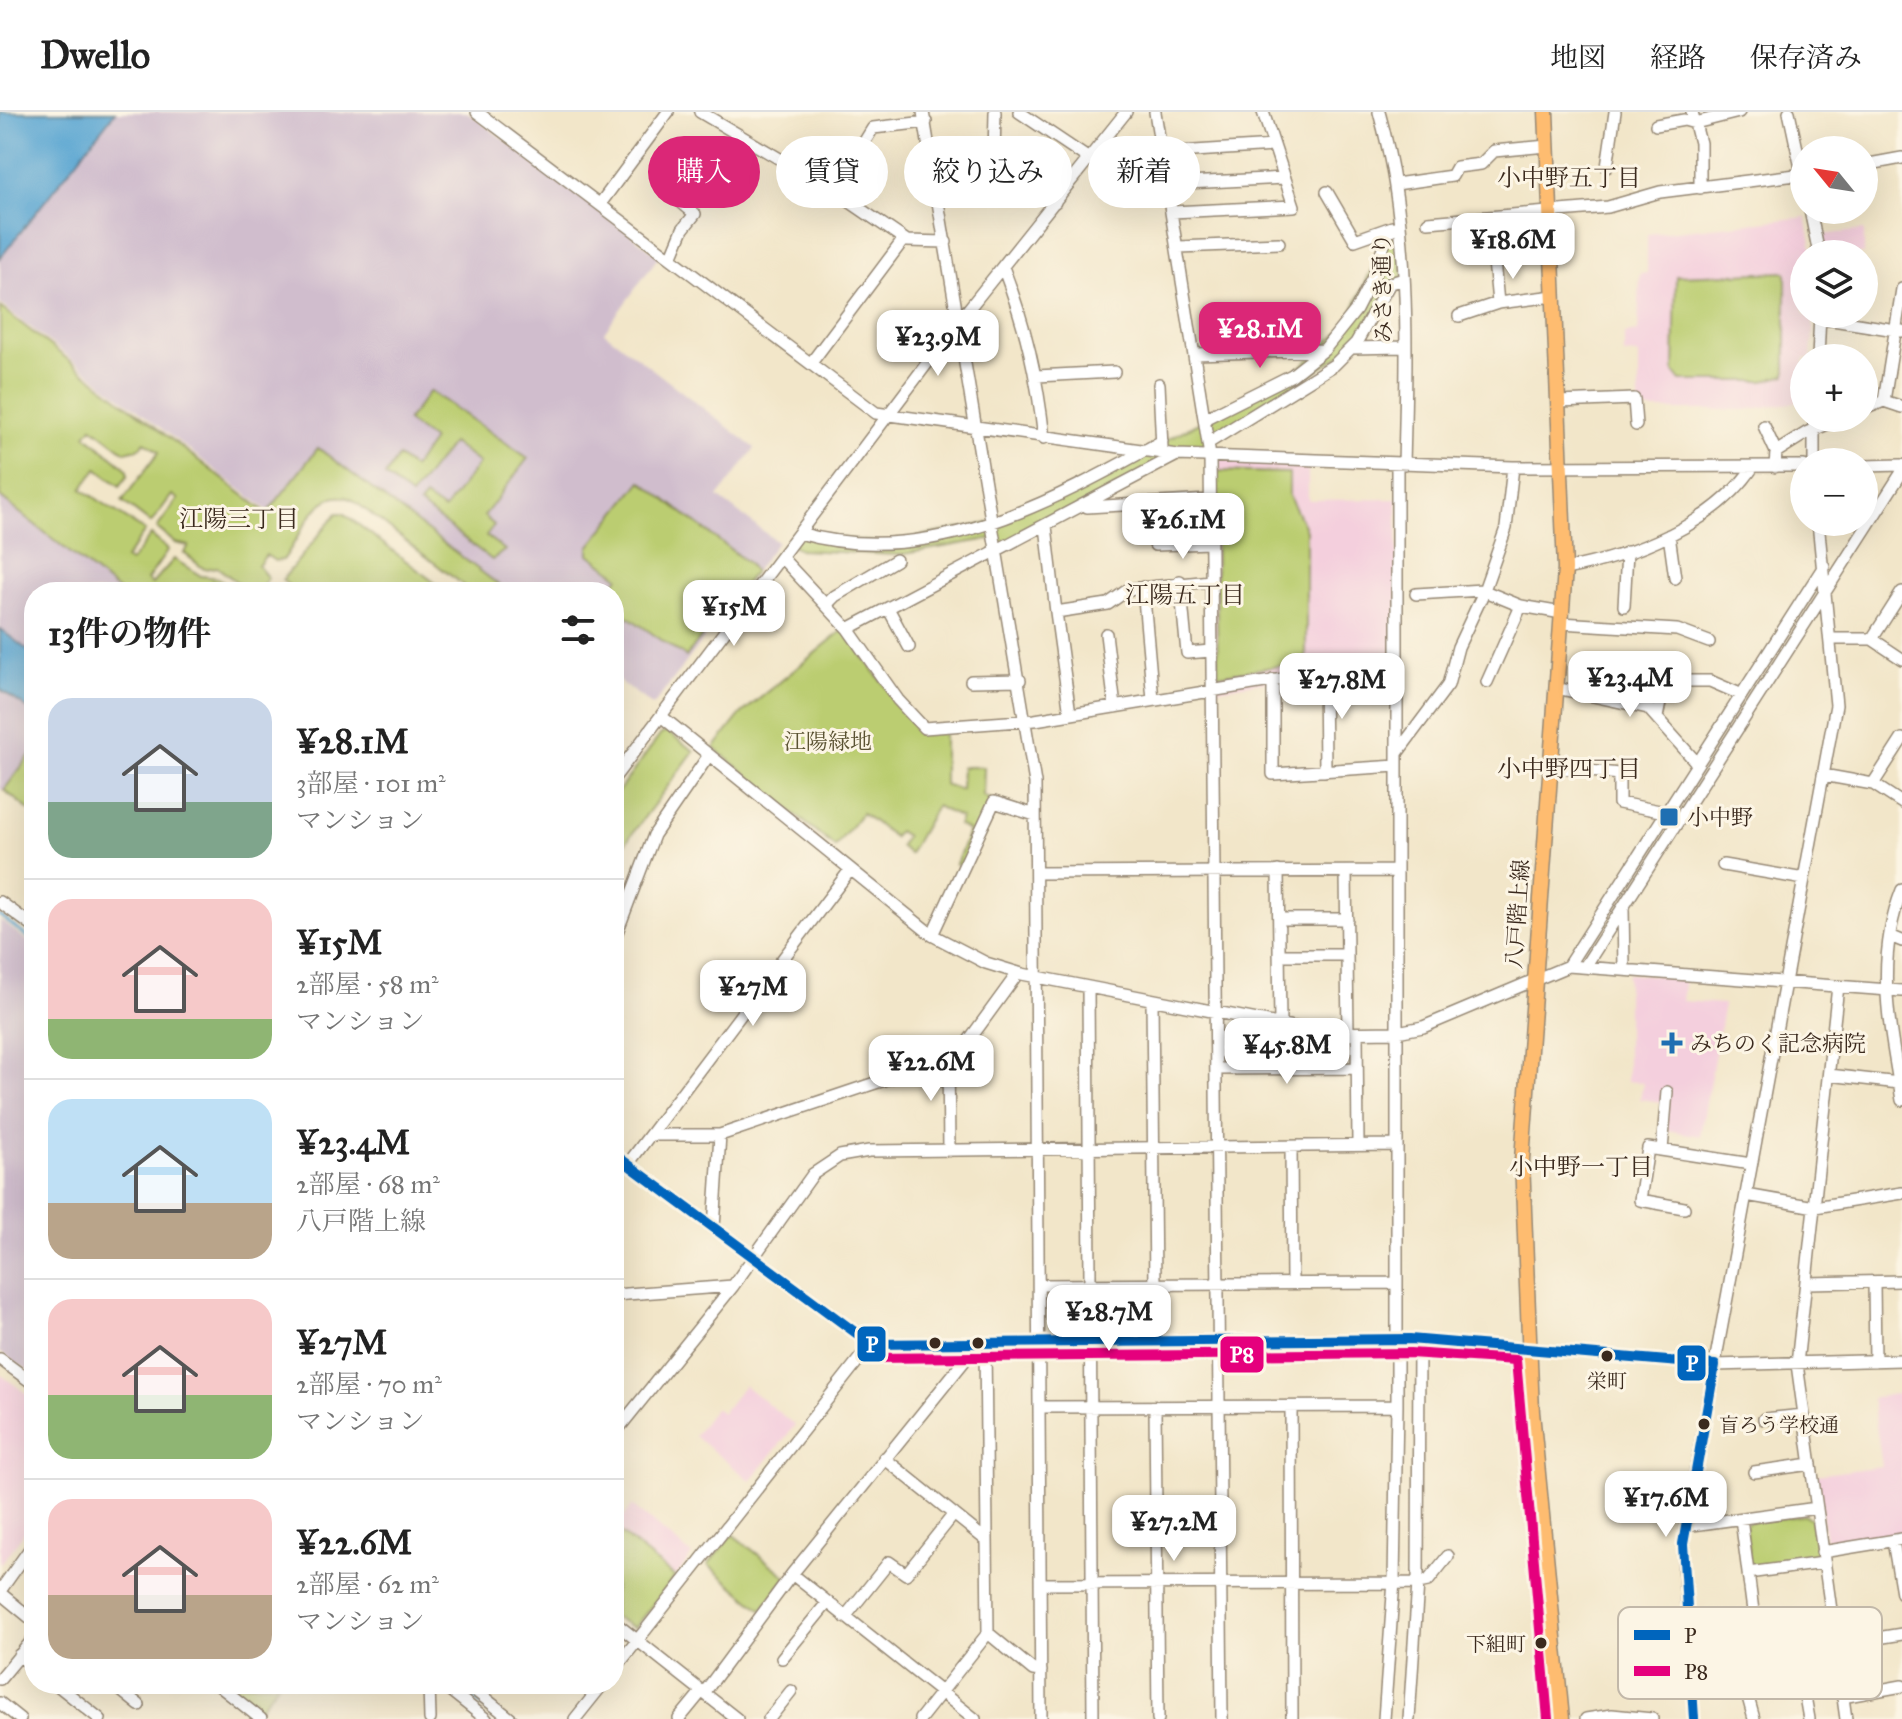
<!DOCTYPE html>
<html lang="ja">
<meta charset="utf-8">
<style>
:root{--surface:#fff;--page:#f6f6f6;--text:#222;--muted:#767676;--line:#e0e0e0;--accent:#db2777}
body{margin:0;font-family:"IM FELL Great Primer","Noto Serif JP",serif;background:var(--page);color:var(--text);height:100vh;display:flex;flex-direction:column;font-size:30px;white-space:nowrap}
*{box-sizing:border-box;margin:0}
p{font-size:26px;color:var(--muted)}
.icon{flex:none;width:44px;height:44px;fill:none;stroke:currentColor;stroke-width:2;stroke-linecap:round;stroke-linejoin:round}
.map{position:relative;flex:1;overflow:hidden}
.drawer{position:absolute;left:24px;top:470px;width:600px;height:1112px;display:flex;flex-direction:column;background:var(--surface);border-radius:32px;box-shadow:0 8px 32px #0002}
.drawer>*{flex:none}
.banner{position:absolute;left:648px;top:24px;width:760px;height:72px;display:flex;gap:16px}
.needle{width:52px;rotate:300deg}
.tools{position:absolute;left:1790px;top:24px;display:grid;gap:16px}
.tools a{display:grid;place-items:center;width:88px;height:88px;border-radius:50%;background:var(--surface);box-shadow:0 8px 32px #0002;font-size:40px}
.price{position:absolute;translate:-50% -68px;padding:0 18px;border-radius:16px;background:#fff;color:#222;font-size:26px;line-height:52px;filter:drop-shadow(0 2px 4px #0008)}
.price::after{content:'';position:absolute;left:50%;top:48px;width:24px;height:18px;margin-left:-12px;background:inherit;clip-path:polygon(0 0,100% 0,50% 100%)}
.price.active{background:var(--accent);color:#fff}
ul{padding:0;list-style:none}
li{display:flex;align-items:center;gap:24px;height:200px;padding:0 24px}
li+li{border-top:2px solid var(--line)}
li span{display:grid;place-items:center;flex:none;width:224px;height:160px;border-radius:24px;color:#555}
li>.icon{margin-inline-start:auto}
span .icon{width:96px;height:96px;fill:#fffc;stroke-width:1}
li b{font-size:34px}
h2{display:flex;justify-content:space-between;align-items:center;height:96px;padding:0 24px;font-size:34px}
.chip{padding:0 28px;border-radius:36px;background:var(--surface);box-shadow:0 8px 32px #0002;font-size:28px;line-height:72px}
.chip.active{background:var(--accent);color:#fff}
header{display:flex;align-items:center;gap:48px;box-sizing:border-box;height:112px;padding:0 40px;background:var(--surface);border-bottom:2px solid var(--line)}
header strong{font-size:38px}
nav{display:flex;gap:44px;margin-inline-start:auto;font-size:28px}
.map>svg:first-child{display:block}
.built{fill:#f4cfdd}
.industrial{fill:#d0bdcd}
.green{fill:#bbcd71;stroke:#7b7c48;stroke-width:2}
.water{fill:#59a5d2;stroke:#4a6878;stroke-width:2}
.lines{fill:none;stroke-linecap:round;stroke-linejoin:round}
.stream{stroke:#59a5d2;stroke-width:3}
.minor-casing{stroke:#968874;stroke-width:14}
.major-casing{stroke:#968874;stroke-width:17}
.minor{stroke:#fff;stroke-width:11}
.major{stroke:#febc70;stroke-width:14}
.bus-1-casing{stroke:#fcf5e5;stroke-width:16}
.bus-2-casing{stroke:#fcf5e5;stroke-width:16}
.bus-1{stroke:#0065bd;stroke-width:10}
.bus-2{stroke:#e5007d;stroke-width:10}
.poi-dot{fill:#1f6fb2;stroke:#fcf5e5;stroke-width:3}
.bus-dot{fill:#3b2a1e;stroke:#fcf5e5;stroke-width:3}
.labels{text-anchor:middle;stroke-width:6;stroke-linejoin:round;paint-order:stroke}
.bus-label{font-size:20px;fill:#3b2a1e;stroke:#fcf5e5}
.street-label{font-size:22px;fill:#3b2a1e;stroke:#fcf5e5}
.park-label{font-size:22px;fill:#5b5333;stroke:#fcf5e5}
.poi-label{font-size:22px;fill:#3b2a1e;stroke:#fcf5e5;text-anchor:start}
.neighbourhood-label{font-size:24px;fill:#3b2a1e;stroke:#fcf5e5}
.key{fill:#fcf5e5;stroke:#c2b8a9;stroke-width:2}
.key-label{font-size:22px;fill:#3b2a1e}
.line-badge{stroke:#fcf5e5;stroke-width:3}
.badge-label{font-size:22px;text-anchor:middle;font-weight:bold;fill:#fff}
</style>
<header>
<strong>Dwello</strong>
<nav><a>地図</a><a>経路</a><a>保存済み</a></nav>
</header>
<div class="map">
<svg width="1902" height="1607" viewBox="0 0 1902 1607">
<rect width="100%" height="100%" fill="#fcf5e5"/>
<filter id="ink" filterUnits="userSpaceOnUse"><feTurbulence type="fractalNoise" baseFrequency=".0125" numOctaves="2"/><feDisplacementMap in="SourceGraphic" scale="16" xChannelSelector="R" yChannelSelector="G"/><feConvolveMatrix kernelMatrix="1 2 1 2 8 2 1 2 1" color-interpolation-filters="sRGB"/></filter>
<filter id="wash" filterUnits="userSpaceOnUse"><feTurbulence type="fractalNoise" baseFrequency=".006" numOctaves="4" result="noise"/><feDisplacementMap in="SourceGraphic" scale="32" xChannelSelector="R" yChannelSelector="G"/><feGaussianBlur stdDeviation="1.8" result="paint"/><feColorMatrix in="noise" values="0 0 0 0 0 0 0 0 0 0 0 0 0 0 0 0 0 1.4 0 .05"/><feComposite in="paint" operator="in"/></filter>
<g filter="url(#wash)">
<rect width="100%" height="100%" fill="#f2e6c9"/>
<path class="built" d="M 1806,105 L 1813,142 L 1804,142 L 1804,202 L 1814,202 L 1811,246 L 1804,246 L 1804,289 L 1745,298 L 1639,298 L 1639,243 L 1624,242 L 1624,222 L 1638,220 L 1640,162 L 1647,161 L 1647,122 Z
M 1864,118 L 1864,142 L 1826,142 L 1822,123 Z
M 1210,344 L 1308,348 L 1308,388 L 1397,387 L 1398,548 L 1212,578 Z
M 1627,862 L 1685,865 L 1682,889 L 1724,892 L 1700,1024 L 1667,1018 L 1662,990 L 1640,987 L 1643,971 L 1627,969 Z
M 0,1262 L 34,1287 L 34,1407 L 0,1453 Z
M 744,1273 L 795,1313 L 751,1369 L 694,1324 L 715,1296 L 722,1301 Z
M 1902,1281 L 1902,1423 L 1832,1434 L 1826,1429 L 1816,1363 L 1882,1354 L 1872,1286 Z
M 632,1394 L 692,1443 L 676,1464 L 615,1416 Z"/>
<path class="industrial" d="M 115,0 L 467,0 L 659,144 L 604,220 L 755,336 L 718,385 L 777,430 L 653,594 L 614,565 L 614,480 L 504,480 L 319,339 L 271,401 L 0,192 L 0,146 Z
M 0,386 L 120,480 L 34,480 L 34,638 L 4,678 L 0,677 Z
M 0,808 L 34,834 L 34,1262 L 0,1240 Z"/>
<path class="green" d="M 1400,112 L 1404,167 L 1394,169 L 1351,236 L 1208,331 L 1177,343 L 997,437 L 995,426 L 898,443 L 801,438 L 791,432 L 799,421 L 883,431 L 1001,409 L 1142,340 L 1292,263 L 1346,214 L 1388,120 Z
M 1786,160 L 1786,263 L 1764,269 L 1681,269 L 1674,260 L 1676,164 Z
M 0,195 L 267,401 L 318,336 L 508,480 L 472,480 L 353,388 C 317,370 299,429 283,448 L 275,449 L 266,443 L 258,454 L 268,466 L 259,479 L 250,480 L 217,455 L 204,457 L 184,441 L 189,434 L 175,431 L 157,416 L 178,387 L 172,383 L 151,411 L 122,389 L 159,340 L 145,330 L 138,337 L 125,340 L 92,315 L 86,323 L 126,356 L 128,363 L 120,374 L 97,357 L 82,377 L 145,419 L 125,447 L 130,450 L 151,423 L 168,438 L 147,468 L 152,472 L 174,447 L 201,464 L 218,466 L 235,480 L 226,480 L 212,469 L 202,480 L 120,480 L 0,385 Z
M 430,279 L 528,346 L 484,404 L 494,413 L 486,424 L 505,438 L 492,448 L 419,392 L 425,385 L 444,398 L 479,351 L 452,331 L 411,384 L 385,364 L 398,345 L 413,356 L 433,328 L 407,309 Z
M 1214,359 L 1289,361 L 1289,384 L 1306,418 L 1306,550 L 1218,563 Z
M 641,369 L 748,451 L 754,460 L 733,488 L 714,474 L 693,502 L 709,515 L 686,545 L 614,495 L 614,480 L 608,480 L 619,465 L 589,442 L 589,435 Z
M 337,401 L 343,401 L 447,480 L 297,480 L 282,468 Z
M 843,518 L 918,617 L 944,618 L 944,672 L 961,678 L 962,655 L 984,655 L 983,684 L 993,688 L 962,755 L 956,752 L 969,719 L 958,713 L 961,706 L 936,694 L 909,742 L 900,734 L 906,724 L 898,719 L 894,725 L 862,701 L 835,735 L 714,636 L 741,602 Z
M 667,620 L 694,639 L 614,746 L 614,685 L 661,622 Z
M 34,638 L 34,702 L 4,678 Z
M 1805,1403 L 1811,1407 L 1817,1443 L 1811,1449 L 1755,1456 L 1750,1453 L 1745,1414 L 1748,1410 Z
M 614,1416 L 675,1465 L 634,1516 L 614,1505 Z
M 732,1422 L 787,1465 L 762,1498 L 708,1453 Z
M 223,1572 L 278,1572 L 257,1599 Z"/>
<path class="water" d="M 0,0 L 115,0 L 0,146 Z
M 0,517 L 34,543 L 34,601 L 0,577 Z"/>
<g class="lines">
<path class="stream" d="M 0,804 L 34,830
M 455,1572 L 499,1607"/>
</g>
</g>
<g filter="url(#ink)">
<g class="lines">
<defs>
<path id="minor" d="M 477,0 L 876,301 L 1177,343 L 1513,355 L 1804,354
M 700,0 L 834,79 L 907,129 L 946,130
M 923,0 L 1035,671 L 1041,1607
M 995,0 L 994,45 L 1055,90
M 1019,0 L 1089,47
M 1155,0 L 1210,344 L 1222,1607
M 1379,0 C 1411,114 1407,235 1404,352
M 1692,0 L 1700,31 L 1700,76
M 1789,0 L 1804,70
M 1656,13 L 1684,8 L 1695,11 L 1739,0
M 1162,41 L 1274,34
M 1864,53 L 1902,46
M 1607,55 L 1615,0
M 1167,72 L 1285,66
M 1396,72 L 1452,64 L 1457,55 L 1481,52 L 1494,39 L 1547,34
M 834,79 L 873,16 L 926,10
M 1327,80 L 1355,128 L 1392,115
M 600,92 L 668,0
M 1810,98 L 1819,142
M 1172,100 L 1294,94 L 1263,0
M 1428,110 L 1608,95 L 1660,80 L 1804,62
M 1179,135 L 1279,131
M 671,146 L 683,117 L 695,102 L 682,91
M 1494,149 L 1498,191
M 1003,155 C 1026,215 1037,263 1044,326
M 1459,204 L 1498,191 L 1554,184
M 1820,206 L 1902,219
M 1351,236 L 1403,235
M 1196,242 L 1323,238
M 1818,246 L 1820,202
M 811,251 L 904,127
M 1037,264 L 1114,260
M 1159,272 L 1162,336
M 1884,289 L 1902,295
M 1559,290 L 1634,287 L 1636,313
M 1864,297 L 1884,289 L 1902,177
M 1206,306 L 1292,263 L 1324,238 L 1356,198 L 1374,163 L 1388,120 L 1400,112
M 1764,314 L 1776,340
M 1208,331 L 1334,253 L 1356,231 L 1390,171 L 1404,167
M 1814,350 L 1814,306
M 1864,354 L 1902,353
M 1775,355 L 1776,340 L 1808,320 L 1843,306
M 1087,395 L 1210,388
M 1046,414 L 1056,500 L 1108,492 L 1129,477 L 1211,469
M 799,421 C 928,458 1052,390 1162,329
M 1669,423 L 1675,466
M 1155,433 L 1210,431
M 781,445 L 848,517 L 898,588 L 924,616 L 1035,608 L 1398,548
M 1565,457 C 1631,445 1714,413 1753,355
M 1180,469 L 1187,541 L 1211,539
M 1143,475 L 1153,588
M 1416,482 L 1482,478 L 1521,494 L 1562,501
M 826,493 L 835,484 L 896,448
M 1624,494 L 1627,440
M 888,496 L 909,535
M 1056,500 L 1070,602
M 1561,511 L 1677,518 L 1709,530
M 848,517 L 1177,343
M 1106,522 L 1115,595
M 1832,527 L 1872,527 L 1902,547
M 1872,527 L 1902,480
M 1324,559 L 1325,659
M 1273,568 L 1273,662 L 1397,654
M 971,569 L 1020,568
M 1487,570 L 1521,494
M 1556,576 L 1648,596 L 1696,650
M 661,604 L 932,823 L 986,851 L 1022,862 L 1324,921 L 1397,920 L 1423,915 L 1568,854 L 1902,879
M 1657,605 L 1662,581 L 1674,569 L 1710,569 L 1740,582
M 1398,640 L 1448,573 L 1458,535 L 1482,484 L 1506,416 L 1513,355
M 1551,655 L 1619,662 L 1619,691 L 1665,700
M 1823,663 L 1873,672 L 1902,691
M 614,666 L 959,209 L 1126,0
M 1873,672 L 1902,627
M 1723,753 L 1804,767
M 1278,759 L 1280,912
M 1346,760 L 1348,923
M 1036,761 L 1396,759
M 1902,778 C 1874,849 1890,916 1902,988
M 0,790 L 34,815
M 1623,796 L 1624,856
M 1279,807 L 1347,807
M 932,823 L 994,690 L 1035,703
M 1890,824 L 1902,829
M 614,828 L 654,723 L 709,643
M 1279,843 L 1347,843
M 1586,853 L 1902,360
M 1568,854 L 1824,454
M 1838,874 L 1797,1252 L 1846,1607
M 1088,875 L 1093,1607
M 1152,888 L 1155,1173
M 1357,922 L 1358,1033
M 948,943 L 949,1039
M 1216,957 L 1357,956
M 1829,963 L 1899,971
M 651,1023 L 720,1023 L 908,960 L 948,943 L 967,931 L 1018,861
M 1291,1035 L 1292,1170
M 1662,1038 L 1667,980
M 614,1042 L 871,1232 L 1410,1227 L 1715,1253 L 1902,1248
M 628,1052 L 850,758
M 1746,1083 L 1815,1095 L 1902,1081
M 1684,1096 L 1640,1088 L 1648,1036 L 1751,1052
M 714,1116 L 720,1023
M 1874,1170 L 1875,1249
M 1807,1171 L 1902,1169
M 1039,1173 L 1397,1171
M 614,1183 L 733,1174
M 0,1247 L 34,1272
M 1040,1295 L 1397,1294
M 1155,1295 L 1158,1607
M 1291,1295 L 1292,1607
M 1764,1307 L 1804,1303
M 614,1322 L 733,1174 L 813,1062 L 840,1044 L 869,1039 L 1397,1033
M 884,1346 L 986,1428
M 1754,1360 L 1811,1352
M 1741,1407 L 1759,1545
M 1685,1414 L 1817,1396
M 1893,1429 L 1902,1481
M 1822,1440 L 1902,1427
M 1748,1461 L 1823,1451
M 792,1462 L 975,1607
M 1040,1472 L 1418,1471 L 1428,1469 L 1448,1444
M 0,1479 L 34,1431
M 0,1481 L 34,1509
M 845,1505 L 889,1450 L 906,1462 L 954,1402
M 614,1510 L 737,1607
M 988,1521 L 1033,1558 L 1041,1559
M 1797,1539 L 1809,1607
M 19,1543 L 34,1555
M 782,1546 L 827,1491
M 1738,1549 L 1754,1607
M 1692,1556 L 1902,1522
M 614,1558 L 871,1232
M 0,1567 L 34,1526
M 56,1572 L 100,1607
M 113,1572 L 139,1593
M 217,1572 L 261,1607
M 429,1572 L 430,1607
M 442,1572 L 486,1607
M 467,1572 L 511,1607
M 704,1581 L 792,1462 L 978,1232
M 1842,1585 L 1902,1574
M 0,1591 L 20,1607
M 575,1607 L 603,1572
M 679,1607 L 702,1579
M 769,1607 L 791,1579
M 920,1607 L 988,1521 L 985,1232
M 1384,1607 L 1394,1469 L 1397,1294 L 1397,352
M 1409,1607 L 1418,1471 L 1419,1227
M 1586,1607 L 1612,1603 L 1652,1607
M 1694,1607 L 1683,1451 L 1685,1414 L 1836,593 L 1818,410"/>
<path id="major" d="M 1546,0 L 1565,457 L 1522,1048 L 1532,1300 L 1562,1607"/>
</defs>
<use href="#minor" class="minor-casing"/>
<use href="#major" class="major-casing"/>
<use href="#minor" class="minor"/>
<use href="#major" class="major"/>
<defs>
<path id="bus-1" d="M 614,1042 L 871,1232 L 1410,1227 L 1715,1253 L 1683,1432 L 1694,1607"/>
<path id="bus-2" d="M 871,1246 L 1410,1241 L 1516,1248 L 1548,1607"/>
</defs>
<use href="#bus-1" class="bus-1-casing"/>
<use href="#bus-2" class="bus-2-casing"/>
<use href="#bus-1" class="bus-1"/>
<use href="#bus-2" class="bus-2"/>
</g>
</g>
<g class="poi-dot">
<rect x="1659" y="695" width="20" height="20" rx="4"/>
<path d="M1668 919h8v8h8v8h-8v8h-8v-8h-8v-8h8z"/>
</g>
<g class="bus-dot">
<circle cx="935" cy="1231" r="7"/>
<circle cx="978" cy="1231" r="7"/>
<circle cx="1607" cy="1244" r="7"/>
<circle cx="1704" cy="1312" r="7"/>
<circle cx="1541" cy="1531" r="7"/>
</g>
<g class="labels">
<g class="bus-label">
<text x="1607" y="1276">栄町</text>
<text x="1719" y="1320" text-anchor="start">盲ろう学校通</text>
<text x="1526" y="1539" text-anchor="end">下組町</text>
</g>
<g class="street-label">
<text transform="translate(1382 176) rotate(-91)" y="8">みさき通り</text>
<text transform="translate(1517 802) rotate(-86)" y="8">八戸階上線</text>
</g>
<g class="park-label">
<text x="828" y="637">江陽緑地</text>
</g>
<g class="poi-label">
<text x="1687" y="713">小中野</text>
<text x="1690" y="939">みちのく記念病院</text>
</g>
<g class="neighbourhood-label">
<text x="1569" y="74">小中野五丁目</text>
<text x="239" y="415">江陽三丁目</text>
<text x="1185" y="491">江陽五丁目</text>
<text x="1569" y="665">小中野四丁目</text>
<text x="1581" y="1063">小中野一丁目</text>
</g>
</g>
<rect x="1618" y="1495" width="264" height="92" rx="12" class="key"/>
<rect x="1634" y="1518" width="36" height="10" fill="#0065bd"/>
<rect x="1634" y="1554" width="36" height="10" fill="#e5007d"/>
<g class="key-label">
<text x="1684" y="1531">P</text>
<text x="1684" y="1567">P8</text>
</g>
<g class="line-badge">
<rect x="856" y="1213" width="31" height="38" rx="8" fill="#0065bd"/>
<rect x="1219" y="1223" width="46" height="39" rx="8" fill="#e5007d"/>
<rect x="1676" y="1232" width="31" height="38" rx="8" fill="#0065bd"/>
</g>
<g class="badge-label">
<text x="872" y="1240">P</text>
<text x="1242" y="1250">P8</text>
<text x="1692" y="1259">P</text>
</g>
</svg>
<div class="tools">
<a><svg class="needle" viewBox="-14 -14 28 28"><path d="M0-13l5 13h-10z" fill="#e53935"/><path d="M0 13l5-13h-10z" fill="#767676"/></svg></a>
<a><svg class="icon" aria-label="layers" viewBox="0 0 24 24"><path d="M12 4l9 5-9 5-9-5zM3 14l9 5 9-5"/></svg></a>
<a>+</a>
<a>−</a>
</div>
<b class="price" style="left:1513px;top:169px">¥18.6M</b>
<b class="price active" style="left:1260px;top:258px">¥28.1M</b>
<b class="price" style="left:938px;top:266px">¥23.9M</b>
<b class="price" style="left:1183px;top:449px">¥26.1M</b>
<b class="price" style="left:734px;top:536px">¥15M</b>
<b class="price" style="left:1630px;top:607px">¥23.4M</b>
<b class="price" style="left:1342px;top:609px">¥27.8M</b>
<b class="price" style="left:753px;top:916px">¥27M</b>
<b class="price" style="left:1287px;top:974px">¥45.8M</b>
<b class="price" style="left:931px;top:991px">¥22.6M</b>
<b class="price" style="left:1109px;top:1241px">¥28.7M</b>
<b class="price" style="left:1666px;top:1427px">¥17.6M</b>
<b class="price" style="left:1174px;top:1451px">¥27.2M</b>
<div class="banner">
<a class="chip active">購入</a>
<a class="chip">賃貸</a>
<a class="chip">絞り込み</a>
<a class="chip">新着</a>
</div>
<section class="drawer">
<h2>13件の物件<svg class="icon" aria-label="filters" viewBox="0 0 24 24"><path d="M4 7h16M4 17h16"/><circle cx="9" cy="7" r="2"/><circle cx="15" cy="17" r="2"/></svg></h2>
<ul>
<li><span style="background:linear-gradient(#c9d6e8 65%,#7fa58c 0)"><svg class="icon" aria-label="home" viewBox="0 0 24 24"><path d="M3 11l9-7 9 7M6 9v11h12V9"/></svg></span><div><b>¥28.1M</b><p>3部屋 · 101 m²</p><p>マンション</p></div></li>
<li><span style="background:linear-gradient(#f6c9c9 75%,#8fb573 0)"><svg class="icon" aria-label="home" viewBox="0 0 24 24"><path d="M3 11l9-7 9 7M6 9v11h12V9"/></svg></span><div><b>¥15M</b><p>2部屋 · 58 m²</p><p>マンション</p></div></li>
<li><span style="background:linear-gradient(#bfe0f5 65%,#b9a48a 0)"><svg class="icon" aria-label="home" viewBox="0 0 24 24"><path d="M3 11l9-7 9 7M6 9v11h12V9"/></svg></span><div><b>¥23.4M</b><p>2部屋 · 68 m²</p><p>八戸階上線</p></div></li>
<li><span style="background:linear-gradient(#f6c9c9 60%,#8fb573 0)"><svg class="icon" aria-label="home" viewBox="0 0 24 24"><path d="M3 11l9-7 9 7M6 9v11h12V9"/></svg></span><div><b>¥27M</b><p>2部屋 · 70 m²</p><p>マンション</p></div></li>
<li><span style="background:linear-gradient(#f6c9c9 60%,#b9a48a 0)"><svg class="icon" aria-label="home" viewBox="0 0 24 24"><path d="M3 11l9-7 9 7M6 9v11h12V9"/></svg></span><div><b>¥22.6M</b><p>2部屋 · 62 m²</p><p>マンション</p></div></li>
</ul>
</section>
</div>
